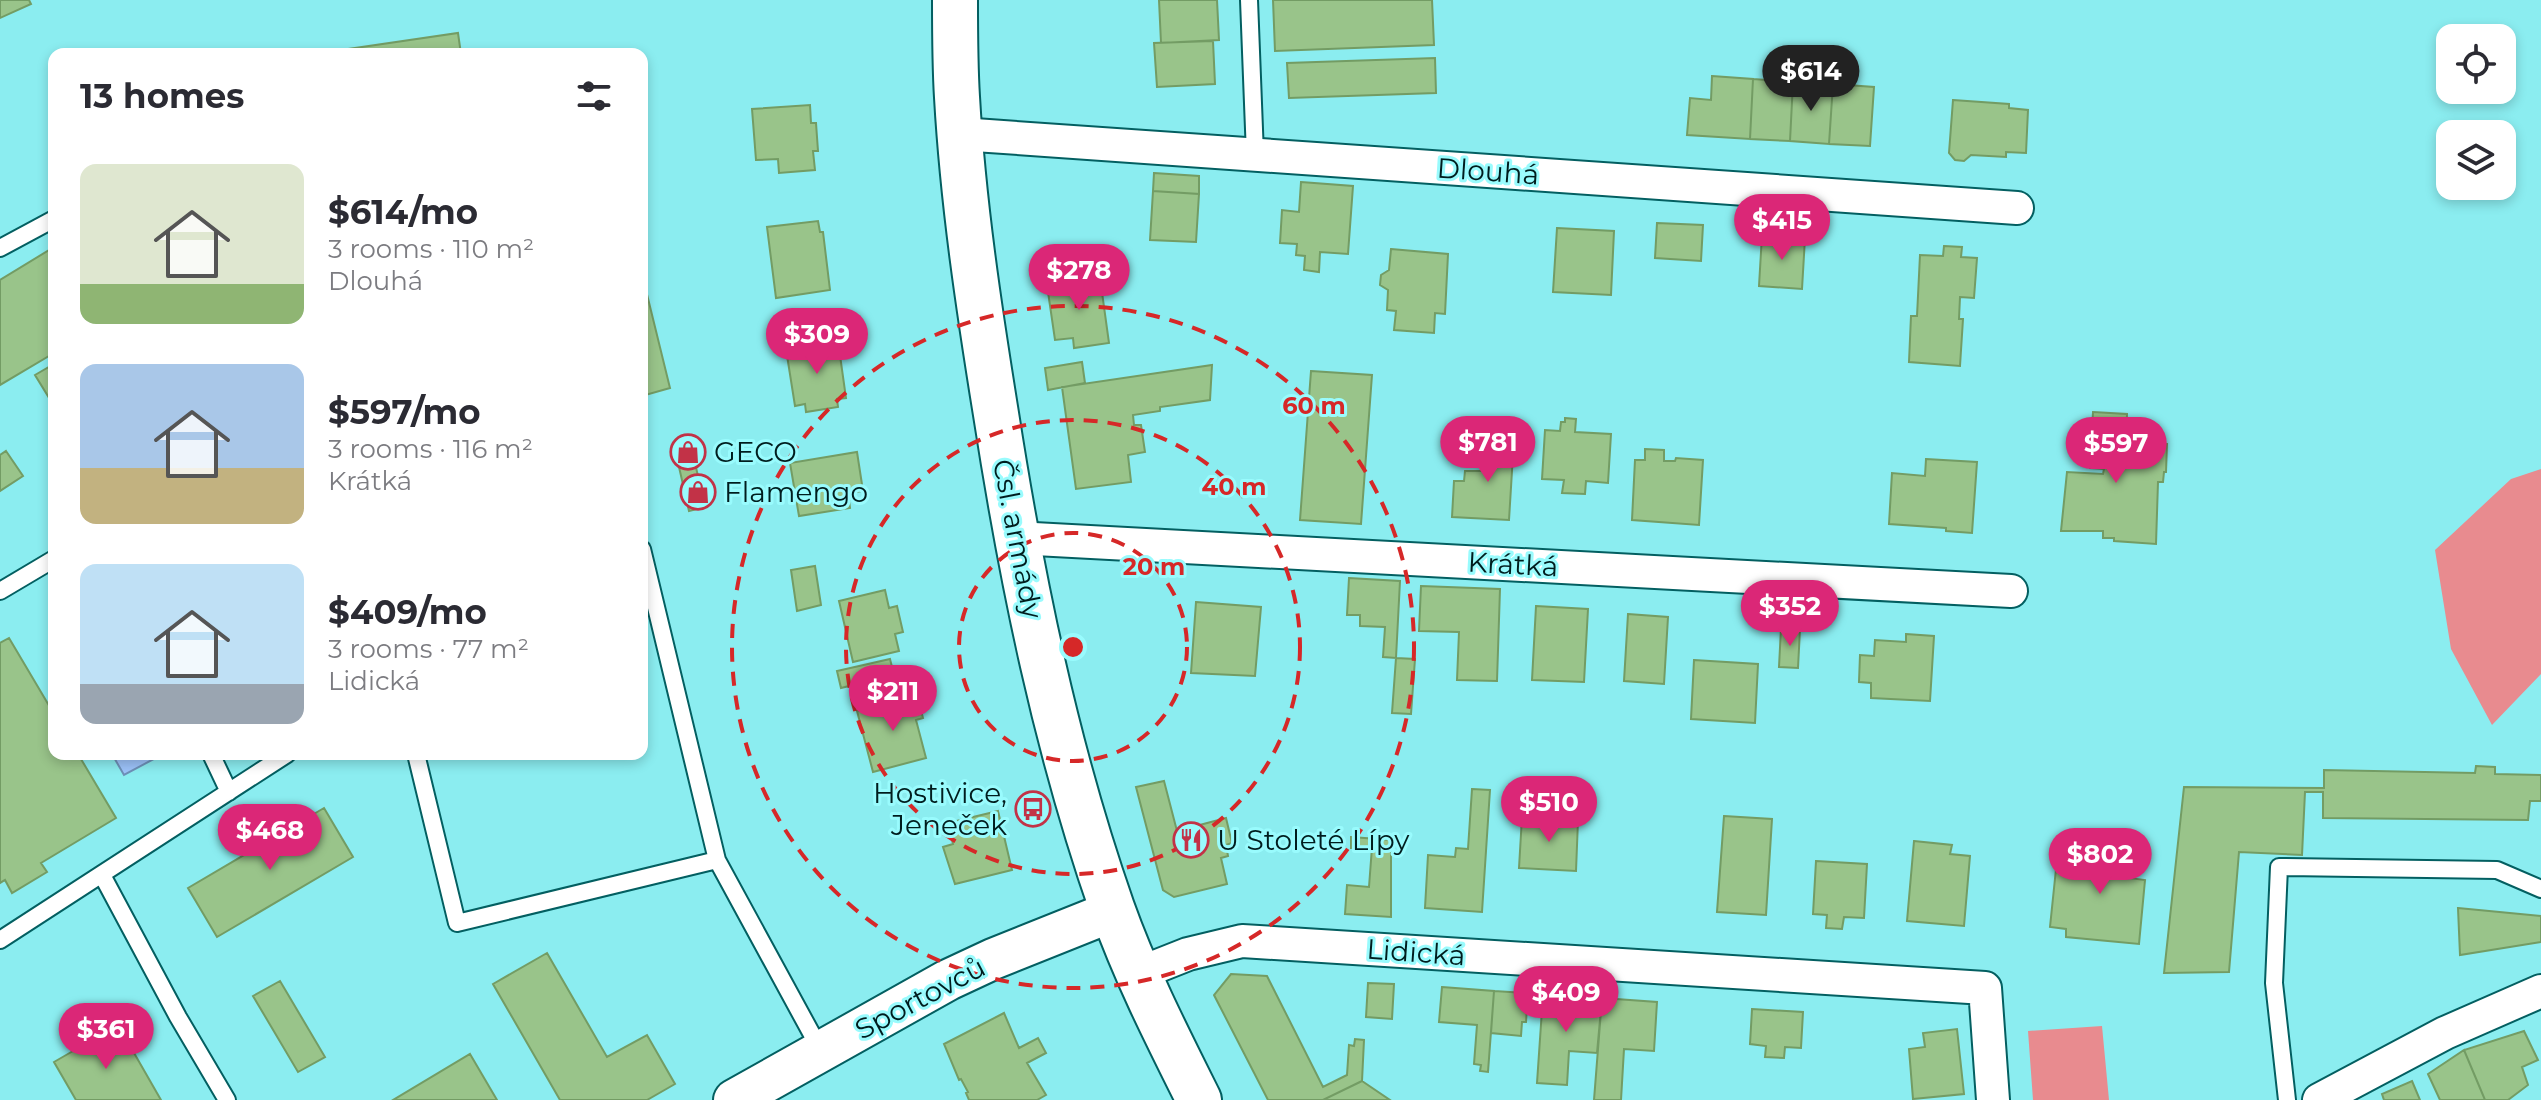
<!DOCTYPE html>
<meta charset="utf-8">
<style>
:root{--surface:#fff;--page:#f2f2f3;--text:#2b2b33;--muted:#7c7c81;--accent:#db2777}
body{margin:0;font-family:Montserrat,sans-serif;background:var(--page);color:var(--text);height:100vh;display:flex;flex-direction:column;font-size:30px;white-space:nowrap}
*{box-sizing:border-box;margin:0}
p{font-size:26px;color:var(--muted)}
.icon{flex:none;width:44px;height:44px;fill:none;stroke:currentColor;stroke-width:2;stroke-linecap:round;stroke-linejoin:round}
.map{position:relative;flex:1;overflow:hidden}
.panel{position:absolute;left:48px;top:48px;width:600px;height:712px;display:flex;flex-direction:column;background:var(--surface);border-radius:16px;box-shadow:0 4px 12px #0003}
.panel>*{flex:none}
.tools{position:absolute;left:2436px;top:24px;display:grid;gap:16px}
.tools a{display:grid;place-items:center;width:80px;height:80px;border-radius:16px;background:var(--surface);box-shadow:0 4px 12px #0003;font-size:40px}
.price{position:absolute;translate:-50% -68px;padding:0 18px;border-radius:28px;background:var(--accent);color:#fff;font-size:26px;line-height:52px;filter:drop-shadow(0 2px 4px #0008)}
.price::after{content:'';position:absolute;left:50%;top:48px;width:24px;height:18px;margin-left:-12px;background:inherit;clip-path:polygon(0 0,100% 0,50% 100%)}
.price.selected{background:#222;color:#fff}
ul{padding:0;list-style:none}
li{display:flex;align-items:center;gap:24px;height:200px;padding:0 32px}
li span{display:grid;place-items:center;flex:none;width:224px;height:160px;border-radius:16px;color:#555}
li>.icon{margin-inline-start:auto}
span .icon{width:96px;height:96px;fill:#fffc;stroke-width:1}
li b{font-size:34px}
h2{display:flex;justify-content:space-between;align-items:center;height:96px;padding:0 32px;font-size:34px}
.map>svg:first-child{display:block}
.green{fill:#e88b8f}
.water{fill:#9dc3fa;stroke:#6e91b8;stroke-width:2}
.building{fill:#99c48a;stroke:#739c64;stroke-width:2}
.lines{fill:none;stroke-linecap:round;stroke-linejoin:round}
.service-casing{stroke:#035f61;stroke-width:20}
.minor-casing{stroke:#035f61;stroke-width:36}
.tertiary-casing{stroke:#035f61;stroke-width:44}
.secondary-casing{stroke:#035f61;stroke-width:48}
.service{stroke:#fff;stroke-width:16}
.minor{stroke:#fff;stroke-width:32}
.tertiary{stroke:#fff;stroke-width:40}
.secondary{stroke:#fff;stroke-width:44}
.ring{fill:none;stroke:#d62828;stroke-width:4;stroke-dasharray:14 10}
.labels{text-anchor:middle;stroke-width:6;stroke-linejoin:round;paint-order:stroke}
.street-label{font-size:28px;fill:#001d1e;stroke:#99fbfd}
.poi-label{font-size:28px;fill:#001d1e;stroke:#99fbfd;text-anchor:start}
.centre{fill:#d62828;stroke:#99fbfd;stroke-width:4}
.ring-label{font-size:24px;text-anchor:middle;font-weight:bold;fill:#d62828;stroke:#99fbfd;stroke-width:6;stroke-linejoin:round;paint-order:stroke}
</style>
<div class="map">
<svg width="2541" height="1100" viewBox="0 0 2541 1100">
<rect width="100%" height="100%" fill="#8bedf0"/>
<path class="green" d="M 2541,469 L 2541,674 L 2492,725 L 2451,649 L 2435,550 L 2511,479 Z
M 2102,1026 L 2109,1100 L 2033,1100 L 2028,1031 Z"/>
<path class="water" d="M 112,754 L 163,754 L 124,775 Z"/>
<path class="building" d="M 0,0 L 29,0 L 31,4 L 0,18 Z
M 1159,0 L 1217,0 L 1219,40 L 1161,43 Z
M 1273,0 L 1432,0 L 1434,45 L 1275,51 Z
M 458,33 L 461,54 L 314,54 Z
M 1213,41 L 1215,84 L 1157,87 L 1154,43 Z
M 1435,58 L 1436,93 L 1289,98 L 1287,63 Z
M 1712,76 L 1753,79 L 1750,139 L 1687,135 L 1690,98 L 1711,100 Z
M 1753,79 L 1793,82 L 1790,141 L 1750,139 Z
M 1793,82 L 1833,84 L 1829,144 L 1790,141 Z
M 1833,84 L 1874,87 L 1870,146 L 1829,144 Z
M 1953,100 L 2009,104 L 2009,108 L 2028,110 L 2026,153 L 2006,152 L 2006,157 L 1971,155 L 1964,161 L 1955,160 L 1949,153 Z
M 810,105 L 811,123 L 816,123 L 818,151 L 813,151 L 815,170 L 779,173 L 778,159 L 756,160 L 752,109 Z
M 1154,173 L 1199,176 L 1199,194 L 1153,191 Z
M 1301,182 L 1353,186 L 1348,254 L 1320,252 L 1319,272 L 1304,270 L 1305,256 L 1296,255 L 1297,244 L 1280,243 L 1282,210 L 1299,212 Z
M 1153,191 L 1199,194 L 1196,242 L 1150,240 Z
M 818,221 L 820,232 L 823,232 L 830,290 L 776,298 L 767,227 Z
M 1657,223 L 1703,225 L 1701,261 L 1655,258 Z
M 1557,228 L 1614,231 L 1611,295 L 1553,292 Z
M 1762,235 L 1805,238 L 1802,289 L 1759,286 Z
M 1944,246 L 1962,247 L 1961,257 L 1977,258 L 1974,298 L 1960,297 L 1959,319 L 1963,319 L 1960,366 L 1909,362 L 1911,316 L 1917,316 L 1920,255 L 1943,256 Z
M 54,247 L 54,353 L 0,385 L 0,280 Z
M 1391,249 L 1448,254 L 1445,314 L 1435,313 L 1434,333 L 1394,330 L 1396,311 L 1387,310 L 1388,290 L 1380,285 L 1381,275 L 1389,270 Z
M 642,274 L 670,388 L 642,396 Z
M 1100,278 L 1109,343 L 1074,348 L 1073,338 L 1055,340 L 1047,285 Z
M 838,341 L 846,398 L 837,399 L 838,407 L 806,412 L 805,404 L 795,406 L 786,349 Z
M 1082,362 L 1085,383 L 1048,390 L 1045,368 Z
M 54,364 L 54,406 L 35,375 Z
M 1212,365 L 1210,400 L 1160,407 L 1160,411 L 1133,415 L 1134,425 L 1141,425 L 1145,452 L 1128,455 L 1131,482 L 1076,489 L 1062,387 Z
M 1311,371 L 1372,375 L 1361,524 L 1300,520 Z
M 2093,412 L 2127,414 L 2126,443 L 2167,444 L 2166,472 L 2164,472 L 2163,482 L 2158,482 L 2156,544 L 2114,541 L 2114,538 L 2103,538 L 2103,531 L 2061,531 L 2067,472 L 2103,474 L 2104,469 L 2090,468 Z
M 1565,418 L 1576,419 L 1575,432 L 1611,434 L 1608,483 L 1586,481 L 1585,494 L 1562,493 L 1564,480 L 1542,479 L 1545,430 L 1560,431 L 1561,422 L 1565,422 Z
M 1506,421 L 1515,422 L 1509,520 L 1452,517 L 1454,481 L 1464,481 L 1465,471 L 1493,471 L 1496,427 L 1505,428 Z
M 690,441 L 705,507 L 689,511 L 674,445 Z
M 1645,449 L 1664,450 L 1664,461 L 1675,461 L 1676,458 L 1703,460 L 1699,525 L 1632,520 L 1635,460 L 1645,460 Z
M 6,451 L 23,476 L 0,491 L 0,455 Z
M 857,452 L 863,491 L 855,492 L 856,499 L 849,500 L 850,508 L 799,516 L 790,463 Z
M 1926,459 L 1977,462 L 1972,533 L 1946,531 L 1946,528 L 1889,524 L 1892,473 L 1925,476 Z
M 815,566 L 821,605 L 797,611 L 791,570 Z
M 1349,578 L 1400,581 L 1396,658 L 1383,657 L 1385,627 L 1360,626 L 1360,615 L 1347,615 Z
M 1421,586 L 1500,589 L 1497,681 L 1457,680 L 1459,632 L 1419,631 Z
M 885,590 L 889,608 L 897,606 L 903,632 L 895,634 L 899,651 L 853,662 L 839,601 Z
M 1196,602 L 1261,607 L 1255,676 L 1191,673 Z
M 1536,606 L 1588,609 L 1584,682 L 1532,680 Z
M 1628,614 L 1668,617 L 1664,684 L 1624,681 Z
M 1781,628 L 1800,629 L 1798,668 L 1779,667 Z
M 1906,634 L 1934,636 L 1930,701 L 1871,698 L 1871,683 L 1859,682 L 1860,655 L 1874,656 L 1875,640 L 1906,642 Z
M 9,638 L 54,714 L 54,754 L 78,754 L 116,818 L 41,863 L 47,872 L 12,893 L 5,880 L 0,883 L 0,643 Z
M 1396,658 L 1415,659 L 1411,714 L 1392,713 Z
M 890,659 L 894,675 L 841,688 L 837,671 Z
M 1694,660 L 1758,664 L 1755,723 L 1691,719 Z
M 917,695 L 923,718 L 916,720 L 926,758 L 873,772 L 857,711 L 881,705 L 880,703 Z
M 2476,766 L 2495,767 L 2495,774 L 2541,775 L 2541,801 L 2530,801 L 2528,820 L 2323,818 L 2323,792 L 2305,792 L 2302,855 L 2239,852 L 2229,972 L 2164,973 L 2184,787 L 2324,788 L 2324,770 L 2475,773 Z
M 1164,781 L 1177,831 L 1226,818 L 1232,843 L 1226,845 L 1228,856 L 1221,858 L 1227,884 L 1174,897 L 1163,890 L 1136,787 Z
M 1472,789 L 1490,790 L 1482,912 L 1425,908 L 1428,855 L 1455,857 L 1456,848 L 1468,849 Z
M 324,808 L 353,857 L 217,937 L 188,888 Z
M 998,811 L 1012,870 L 955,884 L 943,847 L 953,844 L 948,823 Z
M 1724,816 L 1772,819 L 1766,915 L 1717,912 Z
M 1522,817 L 1578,820 L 1576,871 L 1519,868 Z
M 1351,837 L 1391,840 L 1391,917 L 1345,914 L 1347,885 L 1369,887 L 1372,847 L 1351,848 Z
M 2081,840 L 2132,844 L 2129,878 L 2145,880 L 2139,944 L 2066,937 L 2066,929 L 2050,927 L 2056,869 L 2079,871 Z
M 1914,841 L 1952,845 L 1950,854 L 1970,856 L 1964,926 L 1907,921 Z
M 1816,861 L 1867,864 L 1864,918 L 1844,917 L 1842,929 L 1826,928 L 1827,915 L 1813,914 Z
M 2458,908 L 2541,916 L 2541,942 L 2460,955 Z
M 547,953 L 607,1057 L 647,1035 L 675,1084 L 647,1100 L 560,1100 L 493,984 Z
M 1231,974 L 1267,976 L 1323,1087 L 1347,1075 L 1349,1045 L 1354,1046 L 1355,1039 L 1364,1040 L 1362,1081 L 1323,1100 L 1268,1100 L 1214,995 Z
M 280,981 L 325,1057 L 298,1072 L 253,996 Z
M 1368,983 L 1394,984 L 1392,1019 L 1366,1017 Z
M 1442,987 L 1494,991 L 1488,1072 L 1480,1071 L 1481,1065 L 1474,1064 L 1477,1025 L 1439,1022 Z
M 1494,991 L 1528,993 L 1526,1022 L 1522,1022 L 1521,1036 L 1491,1033 Z
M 1543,995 L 1602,998 L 1597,1053 L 1569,1051 L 1567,1085 L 1537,1083 Z
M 1602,998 L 1657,1002 L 1654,1051 L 1624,1049 L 1621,1100 L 1594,1100 Z
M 1752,1009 L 1803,1012 L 1801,1048 L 1785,1047 L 1784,1058 L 1765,1057 L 1766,1046 L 1750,1044 Z
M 1004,1013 L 1019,1048 L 1038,1038 L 1046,1053 L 1027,1063 L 1046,1095 L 1037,1100 L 969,1100 L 966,1093 L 968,1092 L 961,1079 L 959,1080 L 944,1044 Z
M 118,1025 L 161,1100 L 76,1100 L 54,1062 Z
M 1957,1029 L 1964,1094 L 1913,1099 L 1909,1049 L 1925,1047 L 1923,1033 Z
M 2524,1031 L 2538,1060 L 2522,1067 L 2528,1085 L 2508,1100 L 2485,1100 L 2464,1050 Z
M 2464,1050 L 2485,1100 L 2440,1100 L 2428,1074 Z
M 470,1054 L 497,1100 L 393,1100 Z
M 1362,1081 L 1390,1100 L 1323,1100 Z
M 2412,1081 L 2420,1100 L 2384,1100 L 2382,1094 Z"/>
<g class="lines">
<defs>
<path id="service" d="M 1249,0 L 1255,155
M 0,248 L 54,219
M 642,549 L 717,860 L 821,1051
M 0,591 L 54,559
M 211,754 L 229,792
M 416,754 L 457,923 L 717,860
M 102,875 L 178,1017 L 227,1100
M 0,940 L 287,754
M 2287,1100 L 2274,983 L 2279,867 L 2497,870 L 2541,889"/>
<path id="minor" d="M 960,134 L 2017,208
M 1015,538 L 2011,591
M 1140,973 L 1188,954 L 1242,941 L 1985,988 L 1993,1100
M 2319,1100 L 2445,1033 L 2541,991"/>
<path id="tertiary" d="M 734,1100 L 948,980 L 993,959 L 1113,911"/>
<path id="secondary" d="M 955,0 C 955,32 955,65 957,97 C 963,203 979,309 996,414 C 1022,581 1056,748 1112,908 C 1135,973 1168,1038 1199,1100"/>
</defs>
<use href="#service" class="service-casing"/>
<use href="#minor" class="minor-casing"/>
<use href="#tertiary" class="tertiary-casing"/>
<use href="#secondary" class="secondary-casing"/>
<use href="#service" class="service"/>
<use href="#minor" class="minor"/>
<use href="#tertiary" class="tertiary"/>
<use href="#secondary" class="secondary"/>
</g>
<g class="ring">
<circle cx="1073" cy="647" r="114"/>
<circle cx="1073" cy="647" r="227"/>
<circle cx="1073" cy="647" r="341"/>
</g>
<defs>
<symbol id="shop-ring" viewBox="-11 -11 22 22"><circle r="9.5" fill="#99fbfd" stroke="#c23247" stroke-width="1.5"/><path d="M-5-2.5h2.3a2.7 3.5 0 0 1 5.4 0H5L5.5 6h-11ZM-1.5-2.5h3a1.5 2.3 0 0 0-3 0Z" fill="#c23247"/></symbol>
<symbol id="bus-ring" viewBox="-11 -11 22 22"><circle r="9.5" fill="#99fbfd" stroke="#c23247" stroke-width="1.5"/><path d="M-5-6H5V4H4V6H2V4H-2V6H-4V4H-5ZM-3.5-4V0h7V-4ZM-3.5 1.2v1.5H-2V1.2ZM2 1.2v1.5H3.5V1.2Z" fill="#c23247"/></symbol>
<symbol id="restaurant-ring" viewBox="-11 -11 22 22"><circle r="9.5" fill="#99fbfd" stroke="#c23247" stroke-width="1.5"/><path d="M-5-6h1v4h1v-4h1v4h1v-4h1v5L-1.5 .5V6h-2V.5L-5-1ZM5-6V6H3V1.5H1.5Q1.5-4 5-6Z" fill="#c23247"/></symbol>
</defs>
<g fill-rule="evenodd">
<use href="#shop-ring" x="668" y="432" width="40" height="40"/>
<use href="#shop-ring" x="678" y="472" width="40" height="40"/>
<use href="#bus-ring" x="1013" y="789" width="40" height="40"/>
<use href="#restaurant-ring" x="1171" y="820" width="40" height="40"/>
</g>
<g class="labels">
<g class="street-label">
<text transform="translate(1488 171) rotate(4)" y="10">Dlouhá</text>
<text transform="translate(1018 539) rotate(79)" y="10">Čsl. armády</text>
<text transform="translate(1513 564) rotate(3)" y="10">Krátká</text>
<text transform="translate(1416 952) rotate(4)" y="10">Lidická</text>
<text transform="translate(920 998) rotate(-28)" y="10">Sportovců</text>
</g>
<g class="poi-label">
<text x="714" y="462">GECO</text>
<text x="724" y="502">Flamengo</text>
<text x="1007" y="803" text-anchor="end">Hostivice,<tspan x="1007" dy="32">Jeneček</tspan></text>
<text x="1217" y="850">U Stoleté Lípy</text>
</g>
</g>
<circle cx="1073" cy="647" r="12" class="centre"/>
<g class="ring-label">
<text x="1314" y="414">60 m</text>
<text x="1234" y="495">40 m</text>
<text x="1154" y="575">20 m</text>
</g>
</svg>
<div class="tools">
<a><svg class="icon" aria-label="locate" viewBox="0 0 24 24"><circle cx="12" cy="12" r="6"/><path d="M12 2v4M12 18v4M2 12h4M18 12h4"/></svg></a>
<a><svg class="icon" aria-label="layers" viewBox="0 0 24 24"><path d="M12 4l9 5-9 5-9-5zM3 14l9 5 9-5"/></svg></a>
</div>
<b class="price selected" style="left:1811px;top:113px">$614</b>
<b class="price" style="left:1782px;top:262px">$415</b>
<b class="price" style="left:1079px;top:312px">$278</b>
<b class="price" style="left:817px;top:376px">$309</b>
<b class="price" style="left:1488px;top:484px">$781</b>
<b class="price" style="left:2116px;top:485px">$597</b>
<b class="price" style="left:1790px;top:648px">$352</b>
<b class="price" style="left:893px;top:733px">$211</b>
<b class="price" style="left:1549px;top:844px">$510</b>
<b class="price" style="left:270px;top:872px">$468</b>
<b class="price" style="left:2100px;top:896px">$802</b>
<b class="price" style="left:1566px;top:1034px">$409</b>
<b class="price" style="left:106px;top:1071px">$361</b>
<section class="panel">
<h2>13 homes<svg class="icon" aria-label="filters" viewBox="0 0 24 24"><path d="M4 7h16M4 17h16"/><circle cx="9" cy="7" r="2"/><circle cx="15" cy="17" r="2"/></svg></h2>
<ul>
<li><span style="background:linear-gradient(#dfe7d0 75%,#8fb573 0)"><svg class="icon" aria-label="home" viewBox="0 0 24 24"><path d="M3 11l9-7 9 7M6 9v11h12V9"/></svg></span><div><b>$614/mo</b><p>3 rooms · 110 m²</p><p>Dlouhá</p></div></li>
<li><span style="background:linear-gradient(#a9c7e8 65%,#c2b280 0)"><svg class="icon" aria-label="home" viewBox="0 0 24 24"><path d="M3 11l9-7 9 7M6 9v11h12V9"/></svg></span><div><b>$597/mo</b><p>3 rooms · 116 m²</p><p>Krátká</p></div></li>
<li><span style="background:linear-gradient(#bfe0f5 75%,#9aa5b1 0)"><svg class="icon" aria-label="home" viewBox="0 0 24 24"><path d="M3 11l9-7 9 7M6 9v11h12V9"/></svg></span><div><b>$409/mo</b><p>3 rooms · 77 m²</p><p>Lidická</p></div></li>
</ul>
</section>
</div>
